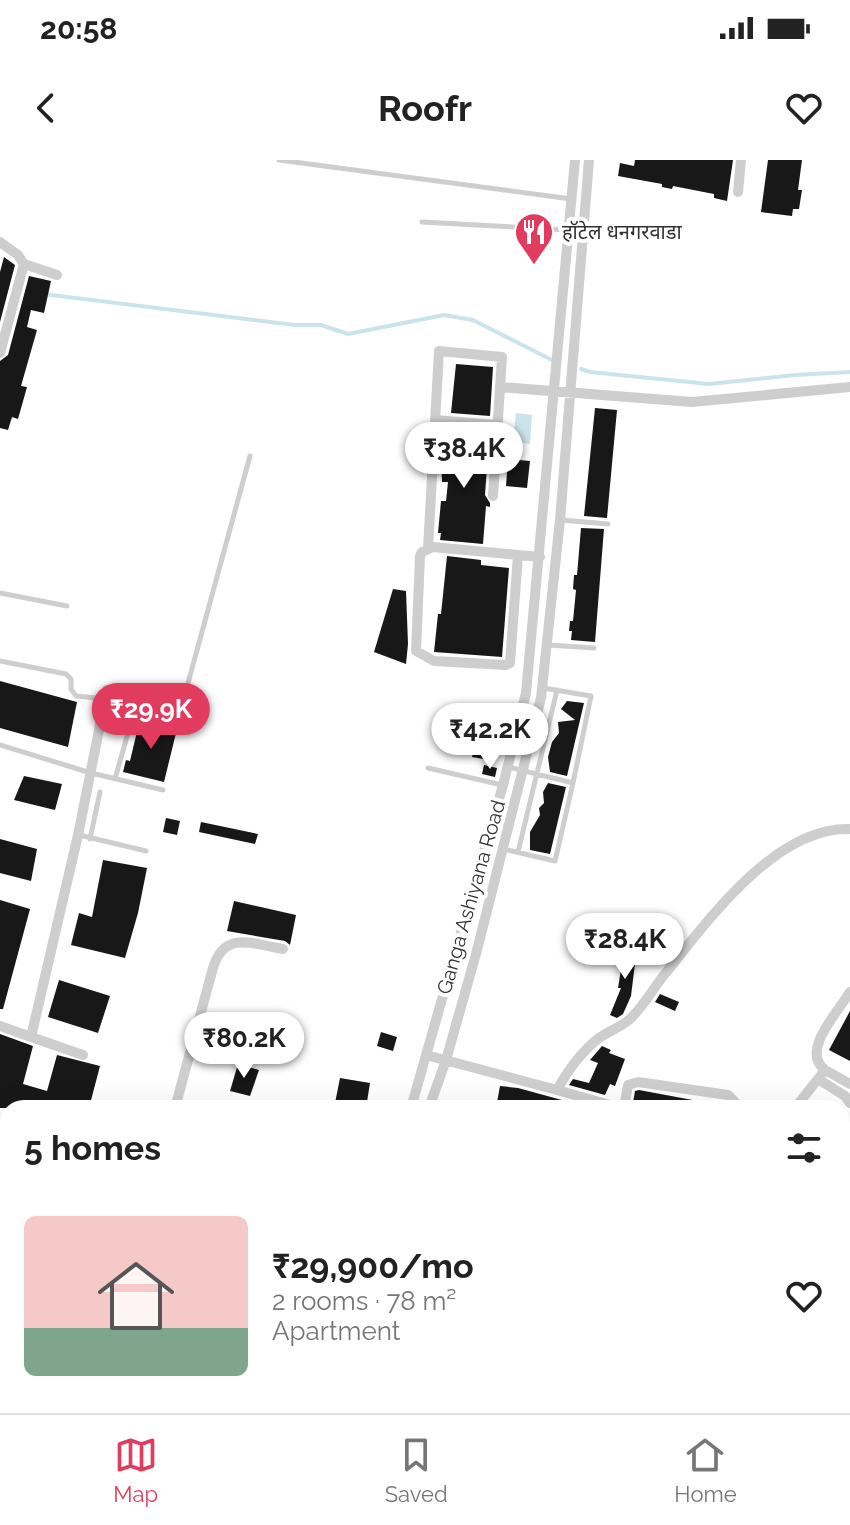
<!DOCTYPE html>
<meta charset="utf-8">
<style>
:root{--surface:#fff;--page:#f2f2f2;--text:#222;--muted:#767676;--line:#e0e0e0;--accent:#e13b5e}
body{margin:0;font-family:Raleway,"Noto Sans Devanagari",sans-serif;background:var(--page);color:var(--text);height:100vh;display:flex;flex-direction:column;font-size:30px;white-space:nowrap}
*{box-sizing:border-box;margin:0}
p{font-size:26px;color:var(--muted)}
.icon{flex:none;width:44px;height:44px;fill:none;stroke:currentColor;stroke-width:2;stroke-linecap:round;stroke-linejoin:round}
.map{position:relative;flex:1;overflow:hidden}
.sheet{position:absolute;left:0px;top:940px;width:850px;height:314px;display:flex;flex-direction:column;background:var(--surface);border-radius:24px 24px 0 0;box-shadow:0 8px 32px #0002}
.sheet>*{flex:none}
.price{position:absolute;translate:-50% -68px;padding:0 18px;border-radius:28px;background:#fff;color:#222;font-size:26px;line-height:52px;filter:drop-shadow(0 2px 4px #0008)}
.price::after{content:'';position:absolute;left:50%;top:48px;width:24px;height:18px;margin-left:-12px;background:inherit;clip-path:polygon(0 0,100% 0,50% 100%)}
.price.selected{background:var(--accent);color:#fff}
ul{padding:0;list-style:none}
li{display:flex;align-items:center;gap:24px;height:200px;padding:0 24px}
li span{display:grid;place-items:center;flex:none;width:224px;height:160px;border-radius:12px;color:#555}
li>.icon{margin-inline-start:auto}
span .icon{width:96px;height:96px;fill:#fffc;stroke-width:1}
li b{font-size:34px}
h2{display:flex;justify-content:space-between;align-items:center;height:96px;padding:0 24px;font-size:34px}
.status{display:flex;justify-content:space-between;align-items:center;height:56px;padding:0 40px;background:var(--surface);direction:ltr}
.status svg{height:22px;fill:currentColor}
header{display:flex;justify-content:space-between;align-items:center;height:104px;padding:0 24px;background:var(--surface);font-size:36px;font-weight:700}
.dock{display:flex;justify-content:space-around;align-items:center;height:112px;border-top:2px solid var(--line);background:var(--surface);font-size:22px;color:var(--muted)}
.dock a{display:grid;justify-items:center;gap:4px}
.dock .selected{color:var(--accent)}
.map>svg:first-child{display:block}
.green{fill:#e6ebdd}
.water{fill:#cbe3ea}
.lines{fill:none;stroke-linecap:round;stroke-linejoin:round}
.stream{stroke:#cbe3ea;stroke-width:4}
.building{fill:#181818}
.service{stroke:#cecece;stroke-width:5}
.minor{stroke:#cecece;stroke-width:10}
.tertiary{stroke:#cecece;stroke-width:12}
.labels{text-anchor:middle;stroke-width:8;stroke-linejoin:round;paint-order:stroke}
.poi-label{font-size:20px;fill:#313131;stroke:#fff;text-anchor:start}
.street-label{font-size:20px;fill:#313131;stroke:#fff}
</style>
<div class="status"><b>20:58</b><svg viewBox="0 0 49 12"><path d="M0 12V9h3v3zM5 12V6h3v6zM10 12V3h3v9zM15 12V0h3v12zM26 1h20v11H26zM47 4h2v5h-2z"/></svg></div>
<header><svg class="icon" aria-label="back" viewBox="0 0 24 24"><path d="M15 5l-7 7 7 7"/></svg>Roofr<svg class="icon" aria-label="heart" viewBox="0 0 24 24"><path d="M12 20l-8-8c-3-5 5-10 8-4 3-6 11-1 8 4z"/></svg></header>
<div class="map">
<svg width="850" height="1253" viewBox="0 0 850 1253">
<rect width="100%" height="100%" fill="#fff"/>
<path class="green" d="M 246,1246 L 398,1246 L 463,1253 L 245,1253 Z"/>
<path class="water" d="M 516,253 L 532,255 L 530,284 L 513,282 Z"/>
<g class="lines">
<path class="stream" d="M 43,134 L 295,165 L 321,165 L 348,174 L 444,155 L 473,160 L 552,200
M 581,209 L 590,212 L 709,224 L 795,215 L 850,212"/>
</g>
<path class="building" d="M 635,0 L 733,0 L 727,41 L 714,38 L 714,34 L 673,26 L 672,29 L 662,27 L 662,24 L 618,16 L 620,3 L 634,6 Z
M 768,0 L 802,0 L 798,30 L 802,30 L 799,49 L 793,49 L 792,56 L 761,52 Z
M 4,97 L 15,105 L 0,162 L 0,112 Z
M 29,116 L 51,121 L 44,153 L 31,150 L 27,167 L 37,170 L 21,226 L 27,227 L 18,259 L 12,257 L 8,270 L 0,268 L 0,201 L 8,195 Z
M 456,204 L 493,207 L 490,256 L 451,253 Z
M 595,248 L 617,250 L 607,358 L 584,356 Z
M 449,276 L 489,279 L 485,335 L 490,343 L 490,347 L 486,346 L 483,384 L 440,380 L 441,373 L 438,373 L 441,341 L 446,341 L 448,322 L 442,322 L 441,293 L 447,293 Z
M 508,299 L 530,301 L 527,328 L 506,326 Z
M 581,368 L 604,369 L 595,482 L 571,480 L 572,471 L 569,471 L 570,461 L 573,461 L 576,430 L 573,429 L 574,415 L 577,415 Z
M 447,396 L 481,400 L 481,405 L 509,408 L 502,497 L 434,492 L 438,454 L 441,454 Z
M 393,429 L 406,431 L 408,484 L 406,504 L 374,492 Z
M 0,521 L 77,542 L 68,587 L 0,568 Z
M 567,541 L 584,543 L 567,616 L 550,612 L 548,597 L 552,582 L 559,573 L 558,562 L 575,560 L 561,549 Z
M 140,559 L 177,569 L 164,622 L 123,612 L 126,600 L 130,601 Z
M 474,587 L 486,589 L 484,599 L 472,597 Z
M 484,605 L 497,608 L 495,617 L 482,614 Z
M 24,616 L 62,624 L 55,650 L 14,640 Z
M 548,623 L 566,627 L 550,694 L 530,690 L 530,672 L 540,655 L 539,648 L 544,643 L 543,632 Z
M 166,658 L 180,661 L 177,675 L 163,672 Z
M 201,662 L 258,674 L 255,684 L 199,672 Z
M 0,679 L 37,689 L 31,721 L 0,713 Z
M 103,700 L 147,708 L 138,753 L 125,798 L 71,785 L 79,753 L 92,757 Z
M 0,740 L 30,749 L 3,849 L 0,849 Z
M 234,741 L 296,755 L 290,785 L 285,781 L 227,771 Z
M 625,785 L 637,787 L 631,836 L 623,854 L 617,858 L 610,855 L 621,828 L 618,828 Z
M 59,820 L 110,836 L 98,873 L 48,857 Z
M 660,834 L 679,842 L 675,851 L 655,842 Z
M 850,851 L 850,901 L 829,890 Z
M 381,872 L 397,877 L 393,891 L 377,886 Z
M 0,874 L 33,886 L 23,924 L 47,931 L 57,895 L 100,906 L 89,948 L 0,948 Z
M 602,886 L 611,890 L 609,893 L 625,899 L 615,926 L 610,924 L 605,935 L 569,925 L 573,919 L 589,923 L 598,903 L 590,900 Z
M 238,904 L 259,910 L 250,936 L 230,931 Z
M 340,918 L 370,923 L 366,948 L 334,948 Z
M 500,926 L 518,928 L 591,948 L 496,948 Z
M 639,930 L 714,944 L 713,948 L 632,948 L 635,931 Z"/>
<g class="lines">
<path class="service" d="M 279,0 L 571,39
M 422,62 L 569,70
M 561,360 L 608,364
M 0,433 L 67,446
M 548,485 L 594,488
M 0,501 L 66,514 L 71,519 L 71,529 L 76,536 L 105,539
M 543,528 L 591,536 L 573,623
M 108,531 L 182,545 L 250,296
M 0,585 L 91,613 L 163,630
M 428,608 L 502,625
M 115,619 L 133,555
M 79,675 L 146,691
M 90,679 L 100,632
M 503,689 L 555,701 L 573,623 L 508,607
M 518,692 L 557,530"/>
<path class="minor" d="M 738,32 L 741,0
M 0,82 L 18,95 L 24,104 L 0,193
M 24,104 L 57,115
M 500,227 L 692,242 L 850,227
M 435,260 L 497,265
M 428,389 L 439,191 L 502,197 L 493,336
M 518,395 L 510,503 L 506,505 L 434,501 L 416,491 L 420,396 L 422,392 L 433,387 L 540,397
M 850,832 C 838,852 800,891 825,910 L 818,919 L 845,936 L 850,943
M 0,866 L 31,877 L 78,675 L 107,530
M 31,877 L 83,895
M 426,895 L 557,930 C 567,912 582,891 599,878 C 609,871 621,867 630,859 C 643,847 653,829 664,815 C 706,763 775,666 850,669
M 825,910 L 850,924
M 557,930 L 610,945
M 175,948 L 213,808 C 224,770 253,784 283,789
M 411,948 L 503,625 L 526,533 L 575,0
M 429,948 L 446,900 L 476,794 L 541,538 L 560,360 L 589,0
M 624,948 L 628,925 L 638,922 L 728,935 L 741,948
M 795,948 L 818,919
M 0,987 L 8,990
M 850,1000 C 844,1016 840,1030 844,1047 L 850,1050
M 0,1080 L 8,1054
M 16,1253 L 17,1246
M 64,1253 L 66,1246
M 243,1253 L 245,1246
M 722,1253 L 722,1246
M 732,1253 L 733,1246"/>
<path class="tertiary" d="M 0,1171 L 8,1172
M 0,1185 L 8,1186
M 842,1237 L 850,1236
M 391,1246 L 467,1253
M 749,1253 L 850,1249"/>
</g>
<defs>
<symbol id="restaurant-pin" viewBox="-11 -11 22 30"><path d="M0 17L-7.5 6A9.5 9.5 0 1 1 7.5 6Z" fill="#e13b5e" stroke="#fff"/><path d="M-5-6h1v4h1v-4h1v4h1v-4h1v5L-1.5 .5V6h-2V.5L-5-1ZM5-6V6H3V1.5H1.5Q1.5-4 5-6Z" fill="#fff"/></symbol>
</defs>
<g fill-rule="evenodd">
<use href="#restaurant-pin" x="512" y="50" width="44" height="60"/>
</g>
<g class="labels">
<g class="poi-label">
<text x="562" y="79">हॉटेल धनगरवाडा</text>
</g>
<g class="street-label">
<text transform="translate(471 737) rotate(-74)" y="7">Ganga Ashiyana Road</text>
</g>
</g>
</svg>
<b class="price" style="left:464px;top:330px">₹38.4K</b>
<b class="price selected" style="left:151px;top:591px">₹29.9K</b>
<b class="price" style="left:490px;top:611px">₹42.2K</b>
<b class="price" style="left:625px;top:821px">₹28.4K</b>
<b class="price" style="left:244px;top:920px">₹80.2K</b>
<section class="sheet">
<h2>5 homes<svg class="icon" aria-label="filters" viewBox="0 0 24 24"><path d="M4 7h16M4 17h16"/><circle cx="9" cy="7" r="2"/><circle cx="15" cy="17" r="2"/></svg></h2>
<ul>
<li><span style="background:linear-gradient(#f6c9c9 70%,#7fa58c 0)"><svg class="icon" aria-label="home" viewBox="0 0 24 24"><path d="M3 11l9-7 9 7M6 9v11h12V9"/></svg></span><div><b>₹29,900/mo</b><p>2 rooms · 78 m²</p><p>Apartment</p></div><svg class="icon" aria-label="heart" viewBox="0 0 24 24"><path d="M12 20l-8-8c-3-5 5-10 8-4 3-6 11-1 8 4z"/></svg></li>
</ul>
</section>
</div>
<nav class="dock">
<a class="selected"><svg class="icon" aria-label="map" viewBox="0 0 24 24"><path d="M3 6l6-2 6 2 6-2v14l-6 2-6-2-6 2zM9 4v14M15 6v14"/></svg>Map</a>
<a><svg class="icon" aria-label="saved" viewBox="0 0 24 24"><path d="M7 4h10v16l-5-4-5 4z"/></svg>Saved</a>
<a><svg class="icon" aria-label="home" viewBox="0 0 24 24"><path d="M3 11l9-7 9 7M6 9v11h12V9"/></svg>Home</a>
</nav>
